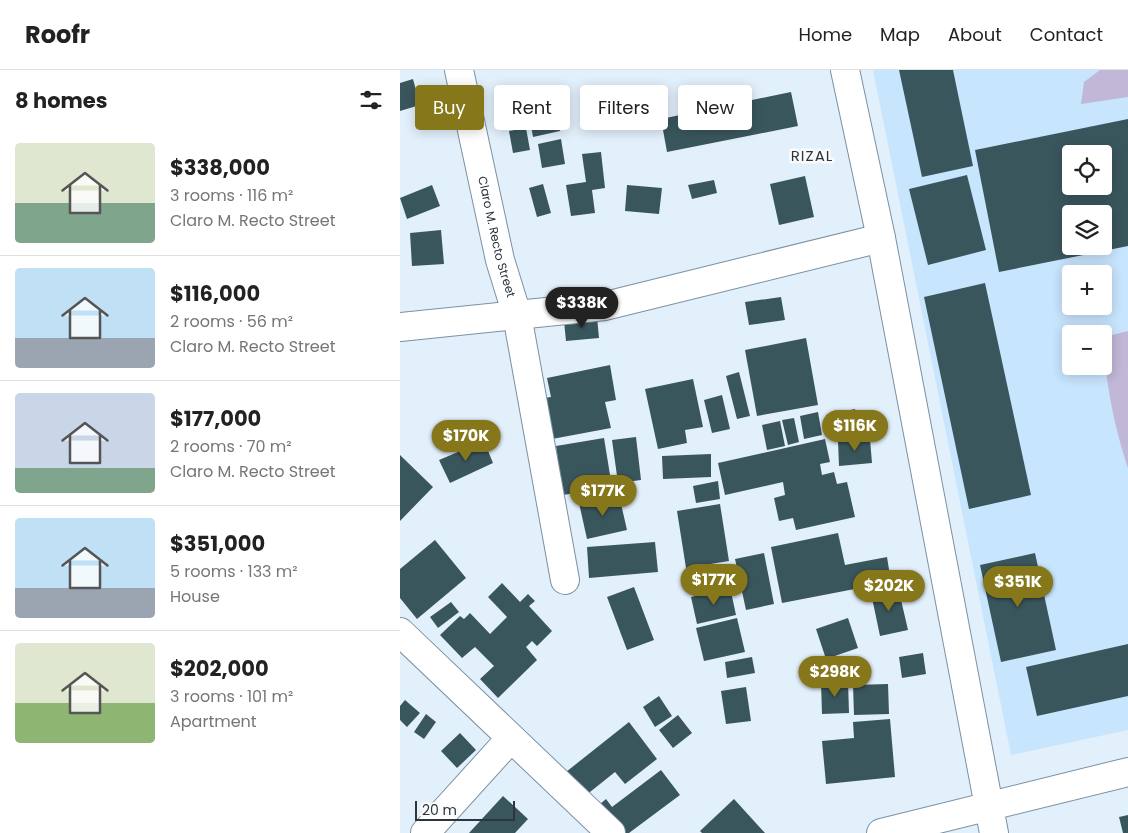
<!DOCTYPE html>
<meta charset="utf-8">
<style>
:root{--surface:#fff;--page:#f2f2f2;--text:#222;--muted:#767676;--line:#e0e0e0;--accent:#86771b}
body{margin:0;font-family:Poppins,sans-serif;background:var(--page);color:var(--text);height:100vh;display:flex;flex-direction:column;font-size:19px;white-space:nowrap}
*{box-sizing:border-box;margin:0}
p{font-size:16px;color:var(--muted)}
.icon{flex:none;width:28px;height:28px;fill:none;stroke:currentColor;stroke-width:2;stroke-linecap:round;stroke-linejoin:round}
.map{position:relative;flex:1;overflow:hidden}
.panel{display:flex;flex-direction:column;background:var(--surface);width:400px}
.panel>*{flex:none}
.guide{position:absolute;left:15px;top:15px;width:475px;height:45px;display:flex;gap:10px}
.buttons{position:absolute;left:662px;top:75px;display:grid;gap:10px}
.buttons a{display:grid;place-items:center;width:50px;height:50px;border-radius:5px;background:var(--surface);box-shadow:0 2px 12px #0003;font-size:25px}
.scale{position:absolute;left:15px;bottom:12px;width:100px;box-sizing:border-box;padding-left:5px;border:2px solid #2c353c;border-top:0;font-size:14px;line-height:18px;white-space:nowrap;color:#2c353c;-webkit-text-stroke:4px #fbfbfb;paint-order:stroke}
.price{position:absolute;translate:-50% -42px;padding:0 11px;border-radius:18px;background:var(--accent);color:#fff;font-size:16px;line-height:32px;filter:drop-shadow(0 1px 2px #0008)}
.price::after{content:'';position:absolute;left:50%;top:30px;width:15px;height:11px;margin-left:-8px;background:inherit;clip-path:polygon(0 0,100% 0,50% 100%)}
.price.current{background:#222;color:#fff}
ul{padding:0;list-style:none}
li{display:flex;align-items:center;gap:15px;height:125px;padding:0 15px}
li+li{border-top:1px solid var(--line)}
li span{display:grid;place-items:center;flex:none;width:140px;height:100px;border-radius:5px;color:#555}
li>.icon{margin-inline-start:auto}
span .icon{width:60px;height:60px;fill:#fffc;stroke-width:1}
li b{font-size:21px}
h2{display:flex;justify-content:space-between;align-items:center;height:60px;padding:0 15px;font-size:21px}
.pill{padding:0 18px;border-radius:5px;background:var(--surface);box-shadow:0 2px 12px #0003;font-size:18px;line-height:45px}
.pill.current{background:var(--accent);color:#fff}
header{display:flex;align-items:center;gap:30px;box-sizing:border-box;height:70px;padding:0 25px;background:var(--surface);border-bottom:1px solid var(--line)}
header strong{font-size:24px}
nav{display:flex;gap:28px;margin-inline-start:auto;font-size:18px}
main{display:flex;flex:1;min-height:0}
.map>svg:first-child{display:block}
.built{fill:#c8e5fe;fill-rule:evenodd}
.pitch{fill:#c1b7d6}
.building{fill:#3a565d;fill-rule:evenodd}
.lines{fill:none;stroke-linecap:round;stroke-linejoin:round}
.minor-casing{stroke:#7b90a1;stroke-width:30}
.minor{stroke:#fff;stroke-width:28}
.labels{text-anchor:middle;stroke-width:5;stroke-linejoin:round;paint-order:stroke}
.street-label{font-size:12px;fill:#2c353c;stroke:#fbfbfb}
.quarter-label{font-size:15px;letter-spacing:1px;fill:#2c353c;stroke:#fbfbfb}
</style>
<header>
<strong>Roofr</strong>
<nav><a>Home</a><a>Map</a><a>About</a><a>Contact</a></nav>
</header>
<main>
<section class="panel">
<h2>8 homes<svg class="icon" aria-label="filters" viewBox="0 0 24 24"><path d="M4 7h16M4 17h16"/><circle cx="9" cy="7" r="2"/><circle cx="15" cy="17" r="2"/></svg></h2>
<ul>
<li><span style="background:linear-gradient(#dfe7d0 60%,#7fa58c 0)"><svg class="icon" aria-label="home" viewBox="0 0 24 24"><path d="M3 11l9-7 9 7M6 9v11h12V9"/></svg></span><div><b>$338,000</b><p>3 rooms · 116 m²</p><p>Claro M. Recto Street</p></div></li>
<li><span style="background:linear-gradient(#bfe0f5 70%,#9aa5b1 0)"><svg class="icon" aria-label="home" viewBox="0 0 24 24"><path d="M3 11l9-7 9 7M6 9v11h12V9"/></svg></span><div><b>$116,000</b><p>2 rooms · 56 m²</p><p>Claro M. Recto Street</p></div></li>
<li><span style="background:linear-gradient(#c9d6e8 75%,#7fa58c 0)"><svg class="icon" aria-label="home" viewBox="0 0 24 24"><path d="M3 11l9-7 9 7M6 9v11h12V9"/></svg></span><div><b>$177,000</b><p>2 rooms · 70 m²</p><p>Claro M. Recto Street</p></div></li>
<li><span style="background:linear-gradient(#bfe0f5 70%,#9aa5b1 0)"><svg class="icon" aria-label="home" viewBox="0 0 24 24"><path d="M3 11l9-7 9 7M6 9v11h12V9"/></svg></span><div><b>$351,000</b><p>5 rooms · 133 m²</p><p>House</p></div></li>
<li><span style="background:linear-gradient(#dfe7d0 60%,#8fb573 0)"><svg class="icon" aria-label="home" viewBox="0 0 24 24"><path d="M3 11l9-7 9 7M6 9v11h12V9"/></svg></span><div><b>$202,000</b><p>3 rooms · 101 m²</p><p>Apartment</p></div></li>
</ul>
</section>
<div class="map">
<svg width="728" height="763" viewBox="0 0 728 763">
<rect width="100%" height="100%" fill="#e2f0fc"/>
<path class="built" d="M 473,0 L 728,0 L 728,660 L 611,685 ZM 671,84 L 704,84 L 704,116 L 671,116 ZM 671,144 L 704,144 L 704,176 L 671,176 ZM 671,204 L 704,204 L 704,236 L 671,236 ZM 671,264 L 704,264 L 704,296 L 671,296 Z"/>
<path class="pitch" d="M 700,0 L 728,0 L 728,27 L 681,34 L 684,12 Z
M 728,261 L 728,398 C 715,359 704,308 704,267 Z"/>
<path class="building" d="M 499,0 L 553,0 L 573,96 L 522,107 Z
M 13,9 L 20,35 L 0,41 L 0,13 Z
M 391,22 L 398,56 L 267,82 L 261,49 Z
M 155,34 L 160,61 L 133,67 L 128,39 Z
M 728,49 L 728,176 L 599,202 L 575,80 ZM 671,84 L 704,84 L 704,116 L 671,116 ZM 671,144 L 704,144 L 704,176 L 671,176 Z
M 126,58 L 130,80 L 113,83 L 109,61 Z
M 161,69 L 165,94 L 142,98 L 138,74 Z
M 201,82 L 205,118 L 192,120 L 195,143 L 171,146 L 166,115 L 186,112 L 182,84 Z
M 567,105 L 586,180 L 528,195 L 509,119 Z
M 405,106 L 414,147 L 379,155 L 370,114 Z
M 314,110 L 317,123 L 292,129 L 288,115 Z
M 143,114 L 151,143 L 137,147 L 129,118 Z
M 32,115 L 40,136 L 7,149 L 0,128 Z
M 227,115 L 262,118 L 259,144 L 225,141 Z
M 41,160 L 44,194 L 12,196 L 10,163 Z
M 585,213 L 631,425 L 569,439 L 524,227 Z
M 381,227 L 385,250 L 349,255 L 345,232 Z
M 197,247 L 199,268 L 166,271 L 164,251 Z
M 406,268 L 418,335 L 357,346 L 345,280 Z
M 210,295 L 216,330 L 205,332 L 211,358 L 152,369 L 144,328 L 151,327 L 147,308 Z
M 339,302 L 350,346 L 337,349 L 326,306 Z
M 293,309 L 303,357 L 285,360 L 287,373 L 258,379 L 245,319 Z
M 322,325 L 330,359 L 312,363 L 304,330 Z
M 455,339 L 459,360 L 430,365 L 426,345 Z
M 418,342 L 422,365 L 404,369 L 400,346 Z
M 394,348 L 399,372 L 388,375 L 382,350 Z
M 380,351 L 385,376 L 367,380 L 362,355 Z
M 236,367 L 241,410 L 218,413 L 212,370 Z
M 204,368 L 212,417 L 163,425 L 156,376 Z
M 425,369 L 430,392 L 420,394 L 422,405 L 434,402 L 437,414 L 447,412 L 455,447 L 396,460 L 393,448 L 379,451 L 374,428 L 385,425 L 383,412 L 325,425 L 318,393 Z
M 470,369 L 472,393 L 439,396 L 438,371 Z
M 84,371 L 93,393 L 50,413 L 39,390 Z
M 311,384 L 311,407 L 263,409 L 262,386 Z
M 0,385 L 33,417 L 0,451 Z
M 318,411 L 320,429 L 296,433 L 293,416 Z
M 219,425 L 227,460 L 187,469 L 179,433 Z
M 320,434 L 329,491 L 286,498 L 277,441 Z
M 438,463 L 445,495 L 487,487 L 491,512 L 382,533 L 371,477 Z
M 35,470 L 66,508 L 17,549 L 0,528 L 0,499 Z
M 255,472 L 258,502 L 189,508 L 187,477 Z
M 364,483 L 374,534 L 346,540 L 335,489 Z
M 635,483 L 656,580 L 601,592 L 580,495 Z
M 102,513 L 120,532 L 128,524 L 135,531 L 129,536 L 152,561 L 137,576 L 132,571 L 126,577 L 137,590 L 98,628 L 80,609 L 94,596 L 75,577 L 62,588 L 40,565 L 60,546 L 64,549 L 70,543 L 90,564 L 107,547 L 88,527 Z
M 234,517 L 254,570 L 227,580 L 207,527 Z
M 330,517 L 336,545 L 297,554 L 291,527 Z
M 498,517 L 508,560 L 480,566 L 471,523 Z
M 51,532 L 59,542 L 38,558 L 30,547 Z
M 337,548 L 345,582 L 304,591 L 296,558 Z
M 448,548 L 458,578 L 426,589 L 416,559 Z
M 728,574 L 728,626 L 637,646 L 626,597 Z
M 523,583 L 526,604 L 502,608 L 499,587 Z
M 352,587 L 355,603 L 327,608 L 325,592 Z
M 448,611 L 449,643 L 422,644 L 421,612 Z
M 488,614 L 489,644 L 454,645 L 453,615 Z
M 346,617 L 351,651 L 326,654 L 321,621 Z
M 259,626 L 272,646 L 255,657 L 243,637 Z
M 5,630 L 20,643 L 7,657 L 0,650 L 0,636 Z
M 26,644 L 36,652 L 24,669 L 14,662 Z
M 278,645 L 292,663 L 273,678 L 259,660 Z
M 490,649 L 495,707 L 426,714 L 422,671 L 454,668 L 453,652 Z
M 229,652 L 257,689 L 225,714 L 215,702 L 185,726 L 166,702 Z
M 60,663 L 76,680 L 57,698 L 41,681 Z
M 261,700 L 280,725 L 229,763 L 220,763 L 199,735 L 206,729 L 212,737 Z
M 103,726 L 128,749 L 115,763 L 69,763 Z
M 334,729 L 365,763 L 302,763 L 300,761 Z
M 728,745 L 728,763 L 723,763 L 719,747 Z"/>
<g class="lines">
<defs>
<g id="minor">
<path id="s1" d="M 59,0 L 100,190 L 117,245 L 205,236 L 481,168"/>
<path d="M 445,0 L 481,168 L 594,763"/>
<path d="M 0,257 L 117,245 L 165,510"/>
<path d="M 0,562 L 211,763"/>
<path d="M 25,763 L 111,668"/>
<path d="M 481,763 L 728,702"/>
</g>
</defs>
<use href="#minor" class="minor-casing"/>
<use href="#minor" class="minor"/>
</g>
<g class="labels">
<g class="street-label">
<text dy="4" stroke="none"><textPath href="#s1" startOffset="171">Claro M. Recto Street</textPath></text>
</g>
<g class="quarter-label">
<text x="412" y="91">RIZAL</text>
</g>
</g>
</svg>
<div class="buttons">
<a><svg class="icon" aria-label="locate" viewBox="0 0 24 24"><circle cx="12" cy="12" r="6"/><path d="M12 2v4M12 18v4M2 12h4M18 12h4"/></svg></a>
<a><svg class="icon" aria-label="layers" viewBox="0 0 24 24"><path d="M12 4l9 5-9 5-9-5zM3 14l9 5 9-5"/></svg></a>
<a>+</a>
<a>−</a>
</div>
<div class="scale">20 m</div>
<b class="price current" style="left:182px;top:259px">$338K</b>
<b class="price" style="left:455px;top:382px">$116K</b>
<b class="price" style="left:66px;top:392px">$170K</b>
<b class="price" style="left:203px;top:447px">$177K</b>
<b class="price" style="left:314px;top:536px">$177K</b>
<b class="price" style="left:618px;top:538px">$351K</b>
<b class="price" style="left:489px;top:542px">$202K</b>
<b class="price" style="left:435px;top:628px">$298K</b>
<div class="guide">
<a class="pill current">Buy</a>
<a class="pill">Rent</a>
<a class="pill">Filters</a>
<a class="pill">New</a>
</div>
</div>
</main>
